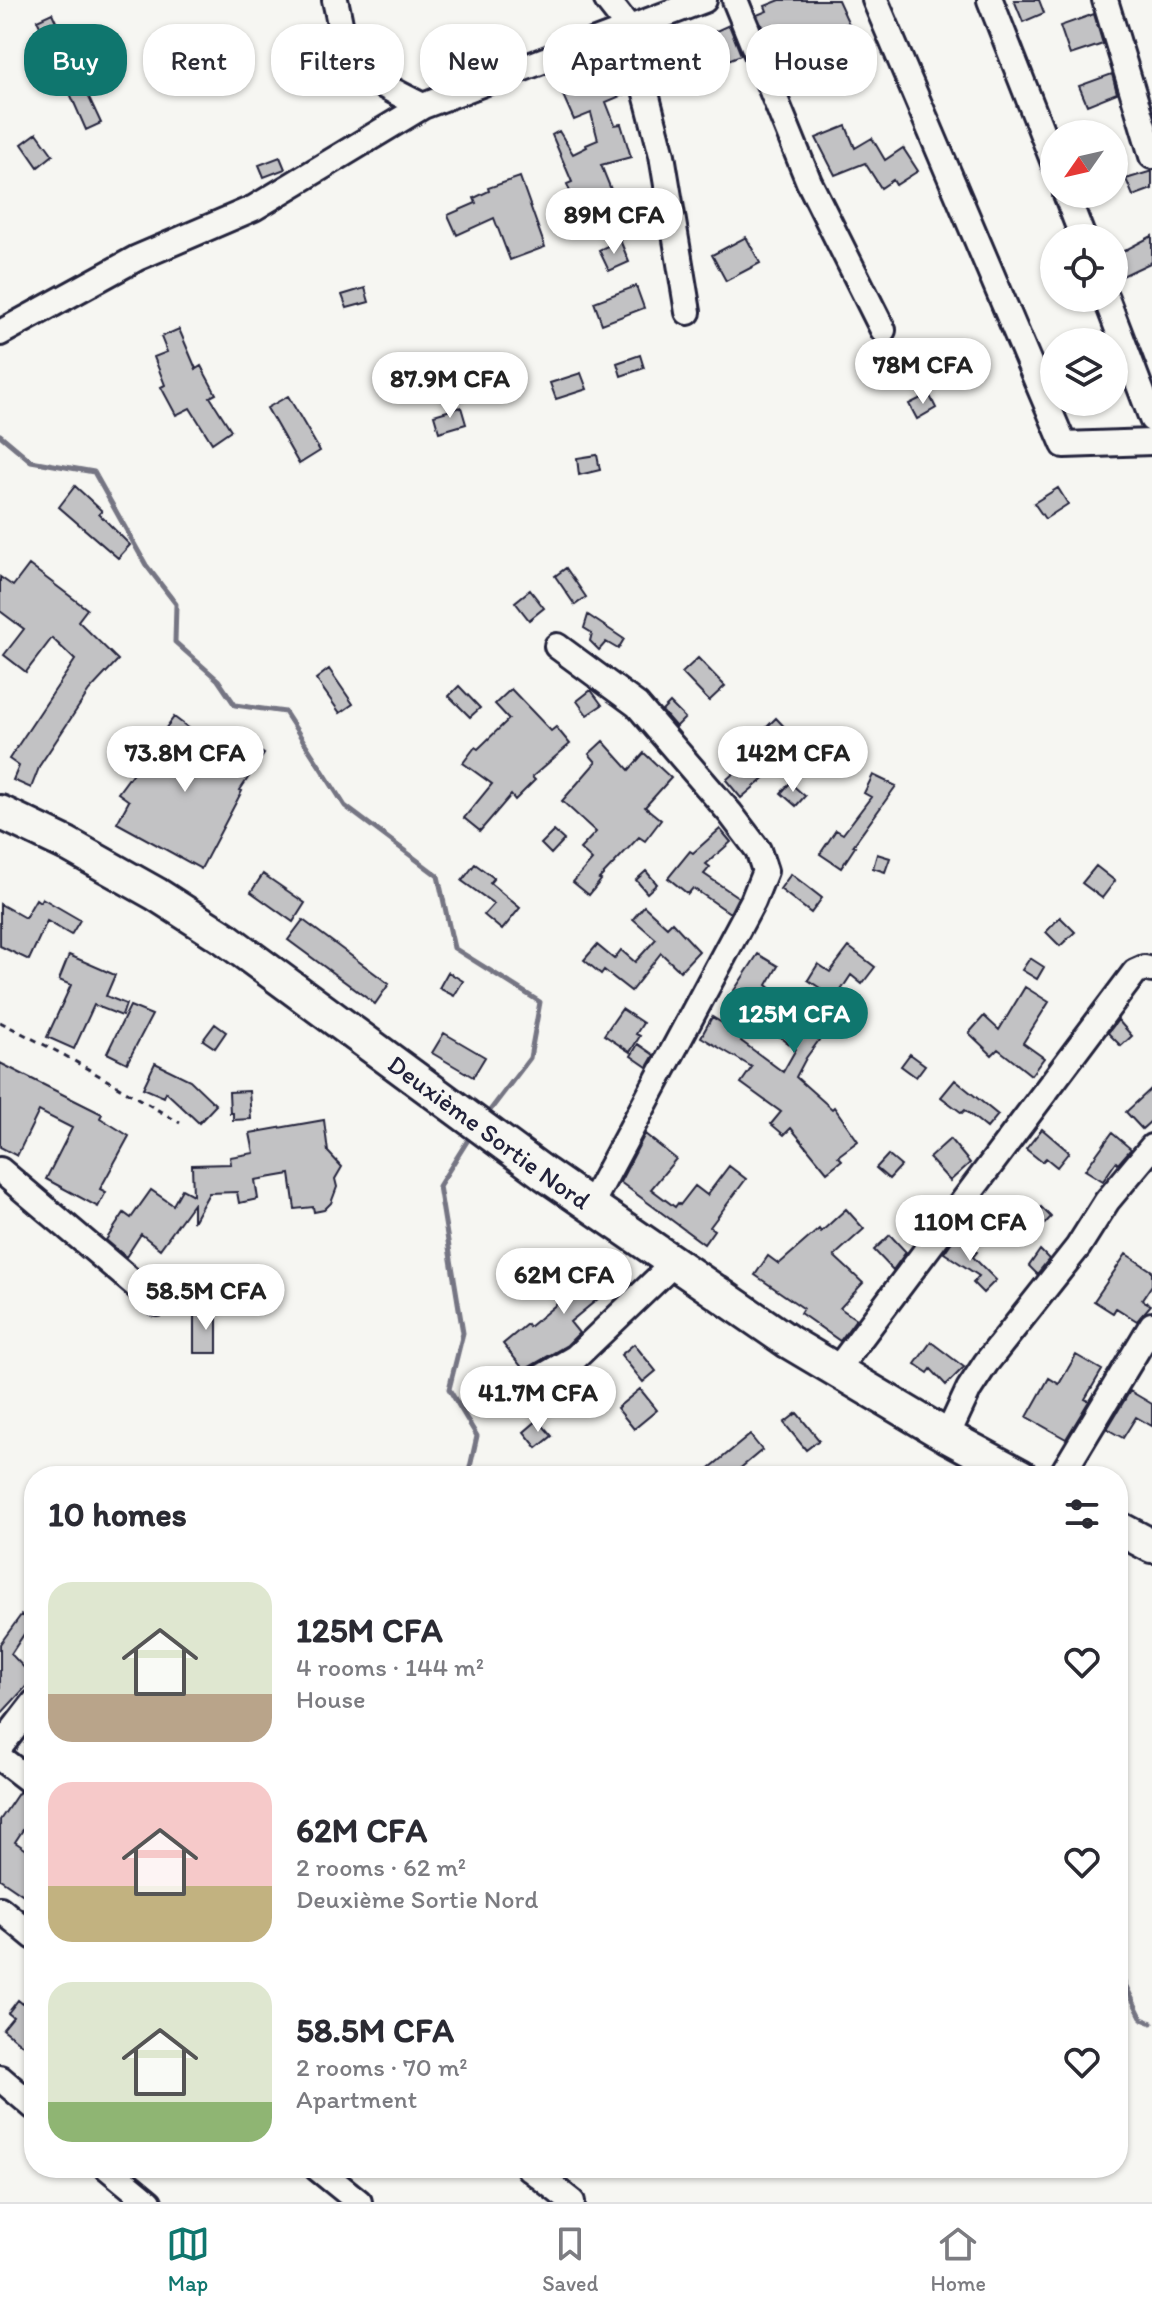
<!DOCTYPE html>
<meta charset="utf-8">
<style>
:root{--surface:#fff;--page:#f2f2f3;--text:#2b2b33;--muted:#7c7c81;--line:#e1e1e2;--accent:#0f766e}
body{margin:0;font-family:Itim,sans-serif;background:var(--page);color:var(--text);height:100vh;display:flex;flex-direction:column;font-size:30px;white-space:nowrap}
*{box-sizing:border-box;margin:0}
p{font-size:26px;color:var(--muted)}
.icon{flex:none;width:44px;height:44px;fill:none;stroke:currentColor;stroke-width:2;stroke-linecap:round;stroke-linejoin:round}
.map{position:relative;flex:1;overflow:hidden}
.details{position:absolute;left:24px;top:1466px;width:1104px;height:712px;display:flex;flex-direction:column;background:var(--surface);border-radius:32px;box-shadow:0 2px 6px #0004}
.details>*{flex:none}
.guide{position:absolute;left:24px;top:24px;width:1104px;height:72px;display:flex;gap:16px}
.needle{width:52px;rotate:236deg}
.fabs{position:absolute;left:1040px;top:120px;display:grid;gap:16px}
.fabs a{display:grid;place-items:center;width:88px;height:88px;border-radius:50%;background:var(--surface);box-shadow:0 2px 6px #0004;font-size:40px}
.price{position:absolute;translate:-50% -68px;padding:0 18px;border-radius:28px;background:#fff;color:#222;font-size:26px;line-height:52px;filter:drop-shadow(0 2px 4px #0008)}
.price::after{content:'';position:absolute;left:50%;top:48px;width:24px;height:18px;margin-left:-12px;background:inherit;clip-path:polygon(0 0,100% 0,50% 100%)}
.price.on{background:var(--accent);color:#fff}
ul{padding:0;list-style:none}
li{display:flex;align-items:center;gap:24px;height:200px;padding:0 24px}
li span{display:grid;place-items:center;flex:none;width:224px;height:160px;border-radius:24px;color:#555}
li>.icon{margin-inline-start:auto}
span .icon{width:96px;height:96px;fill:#fffc;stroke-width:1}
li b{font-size:34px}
h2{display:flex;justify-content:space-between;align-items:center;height:96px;padding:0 24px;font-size:34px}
.chip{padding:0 28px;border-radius:32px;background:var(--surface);box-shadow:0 2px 6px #0004;font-size:28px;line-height:72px}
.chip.on{background:var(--accent);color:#fff}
.dock{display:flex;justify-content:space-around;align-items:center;height:112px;border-top:2px solid var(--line);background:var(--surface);font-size:22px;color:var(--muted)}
.dock a{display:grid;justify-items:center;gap:4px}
.dock .on{color:var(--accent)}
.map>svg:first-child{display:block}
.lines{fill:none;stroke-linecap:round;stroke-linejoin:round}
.stream{stroke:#757583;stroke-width:5}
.building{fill:#c2c2c4;stroke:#22223b;stroke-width:2}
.minor-casing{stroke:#22223b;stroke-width:30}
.major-casing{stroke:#22223b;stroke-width:38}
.path{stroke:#22223b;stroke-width:3;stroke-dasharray:6 6;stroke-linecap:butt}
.minor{stroke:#f6f6f2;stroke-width:24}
.major{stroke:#f6f6f2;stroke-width:32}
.labels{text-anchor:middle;stroke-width:6;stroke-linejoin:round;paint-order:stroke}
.street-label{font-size:26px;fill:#22223b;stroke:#f6f6f2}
</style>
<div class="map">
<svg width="1152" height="2202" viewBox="0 0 1152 2202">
<rect width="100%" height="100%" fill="#f6f6f2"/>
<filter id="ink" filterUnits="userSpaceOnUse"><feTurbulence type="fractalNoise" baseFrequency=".0125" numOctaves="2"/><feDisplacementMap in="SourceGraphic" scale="16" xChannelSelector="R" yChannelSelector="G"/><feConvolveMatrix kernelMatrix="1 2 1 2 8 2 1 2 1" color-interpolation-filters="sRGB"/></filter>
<g filter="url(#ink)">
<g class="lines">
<path class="stream" d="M 0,435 L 31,461 L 94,472 L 146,565 L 176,604 L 175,642 L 218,680 L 235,705 L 285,712 L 345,806 L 438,876 L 454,948 L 540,1002 L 530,1058 L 485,1117
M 468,1476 L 477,1436 L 449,1389 L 463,1333 L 439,1186 L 471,1135
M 1118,1970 L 1142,2019 L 1152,2023"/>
</g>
<path class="building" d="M 780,0 L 838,0 L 854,35 L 860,32 L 869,48 L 845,60 L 826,24 L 821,26 L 820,24 L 769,43 L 757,15 L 767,11 L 765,6 Z
M 1014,0 L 1039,0 L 1044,13 L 1023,22 Z
M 52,13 L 58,26 L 43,33 L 37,20 Z
M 1094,14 L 1103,44 L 1070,55 L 1060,26 Z
M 729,25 L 741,55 L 728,60 L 716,31 Z
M 662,41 L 672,69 L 670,70 L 677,86 L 661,93 L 649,45 Z
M 621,67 L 630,92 L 606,102 L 615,125 L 621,124 L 631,157 L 601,165 L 612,192 L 603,196 L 611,212 L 589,223 L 580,206 L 576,207 L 567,184 L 572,182 L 552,135 L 559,131 L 573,154 L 587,147 L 586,145 L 598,140 L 591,113 L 574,120 L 554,75 L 571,68 L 574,75 L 592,68 L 595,77 Z
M 1112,74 L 1117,93 L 1087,105 L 1079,86 Z
M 79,76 L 101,123 L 86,130 L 65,82 Z
M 846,126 L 855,148 L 872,138 L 885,160 L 903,148 L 918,171 L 896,185 L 893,180 L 881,188 L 865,163 L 835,175 L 816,138 Z
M 37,133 L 53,155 L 38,167 L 22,144 Z
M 280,157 L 285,169 L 264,177 L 259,165 Z
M 1152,171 L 1152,189 L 1133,196 L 1126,179 Z
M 520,177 L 545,247 L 510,260 L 494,218 L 457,235 L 448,215 L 476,203 L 474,198 L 489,191 L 488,188 Z
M 1152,236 L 1152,262 L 1114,280 L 1114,256 Z
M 746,237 L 760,263 L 726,281 L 712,255 Z
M 620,240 L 629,262 L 609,271 L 599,250 Z
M 636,286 L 644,308 L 602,324 L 594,302 Z
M 365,288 L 369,302 L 347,308 L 342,295 Z
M 179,329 L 196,369 L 201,366 L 216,394 L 210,397 L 231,430 L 212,443 L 190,408 L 176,415 L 161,387 L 165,385 L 154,357 L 167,352 L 161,337 Z
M 640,355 L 644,368 L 621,376 L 617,363 Z
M 936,355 L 950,377 L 930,389 L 917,367 Z
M 581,373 L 587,389 L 556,399 L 550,383 Z
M 929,394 L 936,408 L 917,419 L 909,404 Z
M 288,396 L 320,451 L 299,464 L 267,408 Z
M 461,407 L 466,424 L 439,432 L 434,415 Z
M 597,455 L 600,470 L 579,475 L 577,458 Z
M 75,486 L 102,511 L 99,514 L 130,545 L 118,558 L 59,507 Z
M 1058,488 L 1068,504 L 1045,519 L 1034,503 Z
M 29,565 L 87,609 L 78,621 L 118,660 L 89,691 L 40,765 L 31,788 L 13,780 L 19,766 L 9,759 L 75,660 L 52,638 L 26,672 L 4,655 L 24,629 L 0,611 L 0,577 L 13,586 Z
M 566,568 L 586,597 L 575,605 L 555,576 Z
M 530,590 L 544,608 L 529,620 L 515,602 Z
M 588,615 L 624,639 L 618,649 L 606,642 L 599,650 L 590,641 L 592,633 L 584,628 Z
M 698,658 L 725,686 L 709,701 L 682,673 Z
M 329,669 L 353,704 L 340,713 L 316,679 Z
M 459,686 L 480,708 L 470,717 L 449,696 Z
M 511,689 L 551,731 L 556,727 L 570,744 L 532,777 L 535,780 L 515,800 L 511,795 L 480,831 L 464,818 L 492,784 L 463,763 L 475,747 L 478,749 L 509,719 L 495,704 Z
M 591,690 L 602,705 L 587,715 L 577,701 Z
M 670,703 L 685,718 L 676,727 L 662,711 Z
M 174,717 L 194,732 L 177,755 L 208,772 L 233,733 L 264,754 L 240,790 L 242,791 L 201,869 L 117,823 L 129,801 L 118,793 Z
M 776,718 L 792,735 L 778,748 L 765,734 L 765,729 Z
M 603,741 L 629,770 L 644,753 L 671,778 L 645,807 L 661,820 L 645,841 L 639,837 L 599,879 L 601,880 L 589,895 L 573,882 L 592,860 L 580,849 L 596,832 L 562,801 L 596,762 L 589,754 Z
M 752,757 L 768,775 L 741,798 L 726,780 Z
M 873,775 L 896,786 L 853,846 L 855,847 L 841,868 L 820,854 L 836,830 L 843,834 L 871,797 L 864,793 Z
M 790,783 L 805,796 L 796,806 L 781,793 Z
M 720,829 L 731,842 L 706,864 L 710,867 L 704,874 L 738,897 L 730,913 L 693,888 L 688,894 L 668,878 L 690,851 L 693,853 Z
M 554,831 L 564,840 L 551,854 L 541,844 Z
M 877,854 L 890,858 L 885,872 L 873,868 Z
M 475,864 L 494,878 L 490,883 L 520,908 L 502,930 L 484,915 L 494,904 L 462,881 Z
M 1096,866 L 1115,881 L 1102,898 L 1082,883 Z
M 646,871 L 657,884 L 647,893 L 636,880 Z
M 263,874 L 305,903 L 293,922 L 251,892 Z
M 791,874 L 822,898 L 811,913 L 780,889 Z
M 42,898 L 80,920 L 71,935 L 47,921 L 29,960 L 0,946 L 0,904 L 25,918 L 36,899 L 40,902 Z
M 644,906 L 667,927 L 672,922 L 699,951 L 680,971 L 661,953 L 631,991 L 604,970 L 601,974 L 584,960 L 597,945 L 614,959 L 621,950 L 635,962 L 656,939 L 633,919 Z
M 1060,917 L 1075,932 L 1060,946 L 1046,932 Z
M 303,920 L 389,984 L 375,1004 L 288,940 Z
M 849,947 L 875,967 L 862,984 L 851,975 L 815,1030 L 822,1036 L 806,1058 L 796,1077 L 832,1109 L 834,1107 L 858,1141 L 838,1156 L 842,1160 L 827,1172 L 791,1128 L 784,1135 L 771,1124 L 781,1112 L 741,1083 L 752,1067 L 701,1037 L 712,1017 L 744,1036 L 741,1041 L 783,1072 L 796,1049 L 771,1030 L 776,1024 L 733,992 L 758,954 L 778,966 L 767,985 L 773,990 L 768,996 L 801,1020 L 820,988 L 808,980 L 818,964 L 830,972 Z
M 69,955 L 115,975 L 106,996 L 126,1004 L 122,1016 L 94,1005 L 74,1049 L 47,1037 L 71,985 L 59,980 Z
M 1030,958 L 1044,967 L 1037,979 L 1022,970 Z
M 448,972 L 463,981 L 454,996 L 439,988 Z
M 1025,987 L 1049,1002 L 1023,1043 L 1044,1058 L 1031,1075 L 998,1049 L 992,1055 L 969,1033 L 984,1016 L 999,1030 Z
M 130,1006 L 152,1015 L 127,1063 L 107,1053 Z
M 622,1009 L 643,1023 L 636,1034 L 640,1036 L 630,1052 L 604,1035 Z
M 1118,1020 L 1132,1036 L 1121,1046 L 1108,1033 Z
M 215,1024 L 226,1032 L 215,1048 L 203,1040 Z
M 444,1033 L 485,1057 L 473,1077 L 432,1053 Z
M 638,1044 L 654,1055 L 647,1067 L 631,1056 Z
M 910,1054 L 925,1065 L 916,1077 L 901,1066 Z
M 0,1063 L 102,1114 L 100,1118 L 129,1136 L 100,1189 L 106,1192 L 98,1207 L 46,1179 L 72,1128 L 39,1111 L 17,1156 L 0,1147 Z
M 155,1063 L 190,1080 L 216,1105 L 199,1123 L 166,1092 L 164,1097 L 143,1088 Z
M 955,1080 L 998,1115 L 987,1128 L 965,1110 L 962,1113 L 941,1097 Z
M 1152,1088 L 1152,1120 L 1142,1129 L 1126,1112 Z
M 249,1091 L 251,1119 L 233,1120 L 233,1113 L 230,1113 L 229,1092 Z
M 324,1120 L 328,1152 L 342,1167 L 335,1179 L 337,1187 L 331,1203 L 324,1210 L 314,1212 L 313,1207 L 295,1209 L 290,1174 L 255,1180 L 258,1199 L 239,1203 L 237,1192 L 209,1193 L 193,1222 L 193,1204 L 160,1249 L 141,1234 L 126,1257 L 106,1240 L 124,1213 L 131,1218 L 151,1190 L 173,1205 L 182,1189 L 193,1195 L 192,1165 L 231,1164 L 230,1157 L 254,1153 L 250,1133 Z
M 1042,1129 L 1069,1152 L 1057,1167 L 1046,1158 L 1042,1162 L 1026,1149 Z
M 1112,1133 L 1131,1149 L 1118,1164 L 1116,1162 L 1103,1181 L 1085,1170 Z
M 645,1134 L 676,1159 L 651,1189 L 675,1207 L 678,1203 L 680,1205 L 695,1186 L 707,1195 L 729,1166 L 746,1179 L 710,1227 L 714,1230 L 704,1244 L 620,1182 Z
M 950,1139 L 970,1163 L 950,1181 L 929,1158 Z
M 888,1155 L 901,1166 L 889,1179 L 876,1168 Z
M 1041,1207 L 1051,1217 L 1038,1231 L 1028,1221 Z
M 846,1209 L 864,1229 L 834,1256 L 863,1283 L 840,1308 L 856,1319 L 840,1341 L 800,1313 L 803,1308 L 755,1275 L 768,1256 L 779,1264 L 819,1229 L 821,1232 Z
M 890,1235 L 906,1252 L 893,1270 L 874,1250 Z
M 955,1237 L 977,1252 L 973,1257 L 996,1280 L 983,1293 L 973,1283 L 979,1276 L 944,1253 Z
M 1040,1250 L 1049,1259 L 1037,1274 L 1029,1266 Z
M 612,1254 L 628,1274 L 570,1322 L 579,1333 L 567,1345 L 524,1370 L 503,1344 L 527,1324 L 529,1327 L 570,1293 L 568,1290 Z
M 1126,1254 L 1152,1271 L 1152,1285 L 1142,1300 L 1151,1305 L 1137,1321 L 1116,1308 L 1113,1313 L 1094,1301 Z
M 194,1312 L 217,1312 L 217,1353 L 194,1353 Z
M 931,1342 L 964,1367 L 946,1385 L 931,1369 L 928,1373 L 915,1364 Z
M 634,1344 L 656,1371 L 643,1382 L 621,1355 Z
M 1076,1355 L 1102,1370 L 1085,1399 L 1089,1401 L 1066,1439 L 1027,1417 L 1049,1378 L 1059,1384 Z
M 640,1389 L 657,1410 L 634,1429 L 617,1408 Z
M 1130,1391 L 1152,1404 L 1152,1426 L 1136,1417 L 1123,1438 L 1107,1429 Z
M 797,1413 L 819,1440 L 806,1450 L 784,1423 Z
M 538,1420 L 552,1436 L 537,1448 L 524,1432 Z
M 750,1435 L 762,1450 L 731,1476 L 700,1476 Z
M 21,1615 L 32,1622 L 11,1654 L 34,1678 L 0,1715 L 0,1644 Z
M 19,1792 L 34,1799 L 34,1813 L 15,1842 L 34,1855 L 34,1902 L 0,1879 L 0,1820 Z
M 34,1991 L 34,2054 L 3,2029 L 13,2017 L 8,2013 L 18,2000 L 23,2004 Z"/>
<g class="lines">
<defs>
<path id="minor" d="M 335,0 C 338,12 340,25 343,38 C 354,75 391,90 423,106
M 607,0 L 629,28 L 662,155 L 688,312
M 735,0 L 809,182 L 883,330
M 875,0 L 1064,445 L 1152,442
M 990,0 L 1054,163
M 1105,0 L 1152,156
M 1066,194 L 1083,238
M 1106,298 L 1152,419
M 0,333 L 137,258 L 254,208 L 423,106 L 704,0
M 557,646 L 637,705 L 730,813 L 758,850 L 765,871 L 753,901 L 590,1206
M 0,1170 L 157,1303
M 836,1371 L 1135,972 L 1144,968 L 1152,970
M 523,1388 L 576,1357 L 674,1263
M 947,1436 L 969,1389 L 986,1363 L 1078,1247 L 1107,1201 L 1152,1147
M 1061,1476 L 1152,1325
M 0,1747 L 34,1703
M 0,1758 L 34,1784
M 0,1909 L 34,1937
M 0,2078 L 34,2107
M 108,2168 L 149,2202
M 317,2168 L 359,2202
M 529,2168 L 572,2202"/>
<g id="major">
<path id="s1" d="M 0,812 L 67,844 L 156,894 L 226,939 L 545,1174 L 789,1342 L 947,1436 L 1021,1476"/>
<path d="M 1118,1528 L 1152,1546"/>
</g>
</defs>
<use href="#minor" class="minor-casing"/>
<use href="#major" class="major-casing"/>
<path class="path" d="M 0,1022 L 64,1055 L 180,1123"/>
<use href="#minor" class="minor"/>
<use href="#major" class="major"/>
</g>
</g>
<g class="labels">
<g class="street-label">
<text dy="9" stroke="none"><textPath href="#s1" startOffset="586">Deuxième Sortie Nord</textPath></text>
</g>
</g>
</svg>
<div class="fabs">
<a><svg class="needle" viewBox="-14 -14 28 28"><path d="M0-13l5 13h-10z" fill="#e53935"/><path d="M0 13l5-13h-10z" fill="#7c7c81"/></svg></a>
<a><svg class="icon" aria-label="locate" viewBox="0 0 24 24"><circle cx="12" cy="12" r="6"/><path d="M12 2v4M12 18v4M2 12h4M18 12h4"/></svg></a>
<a><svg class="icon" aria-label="layers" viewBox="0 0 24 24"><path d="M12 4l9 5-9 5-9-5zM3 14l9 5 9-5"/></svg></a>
</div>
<b class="price" style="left:614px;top:256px">89M CFA</b>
<b class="price" style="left:923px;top:406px">78M CFA</b>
<b class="price" style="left:450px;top:420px">87.9M CFA</b>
<b class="price" style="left:185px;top:794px">73.8M CFA</b>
<b class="price" style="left:793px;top:794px">142M CFA</b>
<b class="price on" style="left:794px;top:1055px">125M CFA</b>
<b class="price" style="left:970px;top:1263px">110M CFA</b>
<b class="price" style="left:564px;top:1316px">62M CFA</b>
<b class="price" style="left:206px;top:1332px">58.5M CFA</b>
<b class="price" style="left:538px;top:1434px">41.7M CFA</b>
<div class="guide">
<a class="chip on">Buy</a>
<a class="chip">Rent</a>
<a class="chip">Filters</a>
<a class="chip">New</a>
<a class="chip">Apartment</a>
<a class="chip">House</a>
</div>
<section class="details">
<h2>10 homes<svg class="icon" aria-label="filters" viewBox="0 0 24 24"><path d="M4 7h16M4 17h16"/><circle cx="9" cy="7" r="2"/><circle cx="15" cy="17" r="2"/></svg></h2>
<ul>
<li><span style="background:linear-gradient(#dfe7d0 70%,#b9a48a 0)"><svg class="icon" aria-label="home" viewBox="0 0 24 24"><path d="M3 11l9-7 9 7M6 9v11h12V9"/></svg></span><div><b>125M CFA</b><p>4 rooms · 144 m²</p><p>House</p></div><svg class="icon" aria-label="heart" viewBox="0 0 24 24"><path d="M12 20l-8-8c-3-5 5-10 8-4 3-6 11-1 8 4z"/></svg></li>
<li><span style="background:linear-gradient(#f6c9c9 65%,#c2b280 0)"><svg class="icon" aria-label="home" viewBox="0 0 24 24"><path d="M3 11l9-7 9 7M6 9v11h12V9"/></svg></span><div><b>62M CFA</b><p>2 rooms · 62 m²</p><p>Deuxième Sortie Nord</p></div><svg class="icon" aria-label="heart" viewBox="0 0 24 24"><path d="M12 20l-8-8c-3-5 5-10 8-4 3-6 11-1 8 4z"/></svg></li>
<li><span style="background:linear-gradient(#dfe7d0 75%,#8fb573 0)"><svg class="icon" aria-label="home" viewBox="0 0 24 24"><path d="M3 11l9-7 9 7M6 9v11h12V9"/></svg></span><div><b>58.5M CFA</b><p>2 rooms · 70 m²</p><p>Apartment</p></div><svg class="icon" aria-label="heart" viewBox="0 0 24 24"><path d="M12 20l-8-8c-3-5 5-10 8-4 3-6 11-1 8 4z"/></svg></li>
</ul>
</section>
</div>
<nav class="dock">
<a class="on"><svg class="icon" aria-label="map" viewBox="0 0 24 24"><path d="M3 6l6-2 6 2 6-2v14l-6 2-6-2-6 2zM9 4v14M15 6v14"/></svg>Map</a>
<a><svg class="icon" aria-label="saved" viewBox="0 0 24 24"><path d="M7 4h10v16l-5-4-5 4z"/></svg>Saved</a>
<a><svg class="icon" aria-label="home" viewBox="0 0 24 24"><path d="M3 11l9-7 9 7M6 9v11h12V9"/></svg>Home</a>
</nav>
